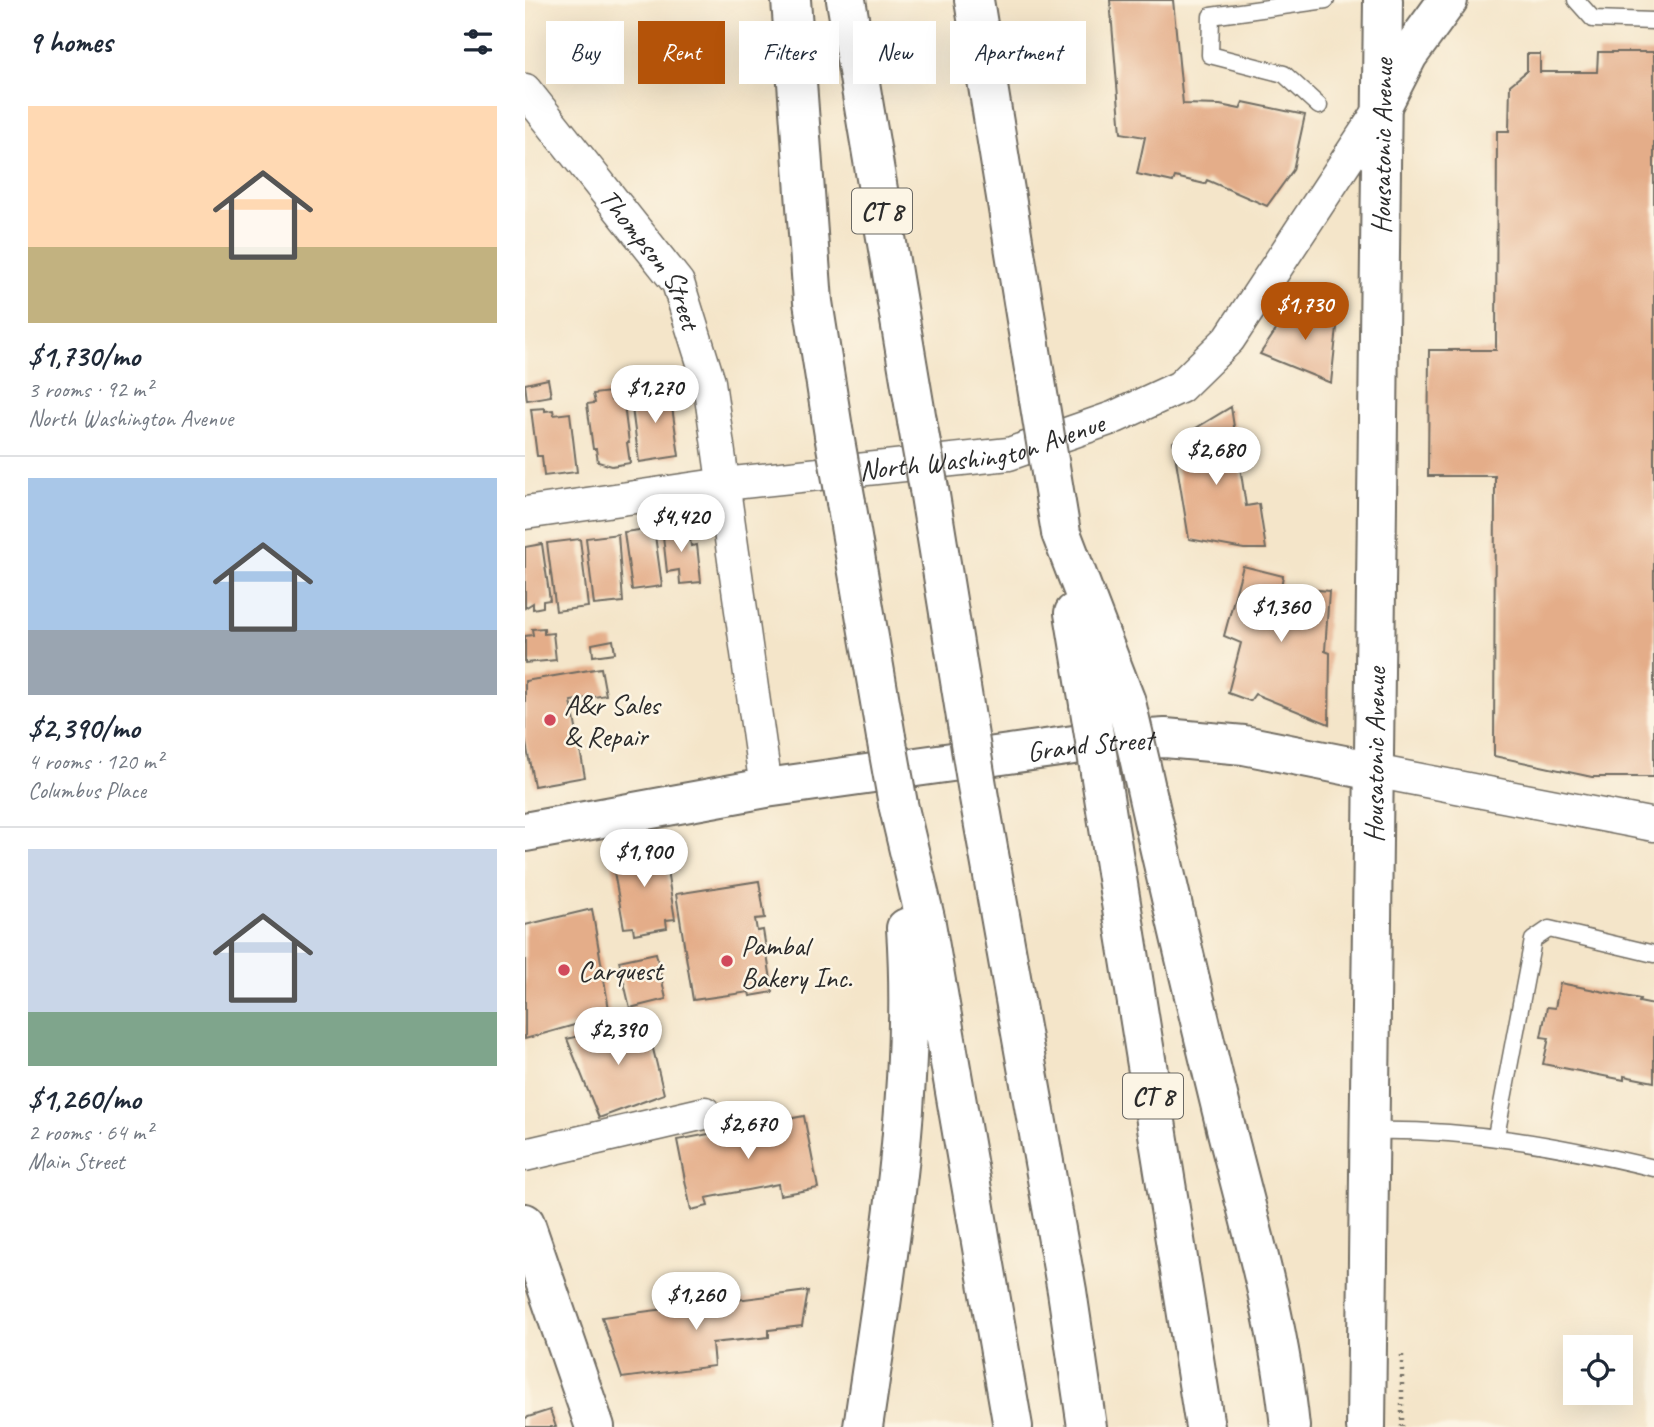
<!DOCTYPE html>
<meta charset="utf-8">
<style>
:root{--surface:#fff;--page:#f2f2f3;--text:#1f2937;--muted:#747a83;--line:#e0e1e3;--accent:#b45309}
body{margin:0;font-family:Caveat,sans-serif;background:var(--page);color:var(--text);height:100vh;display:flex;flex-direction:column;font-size:26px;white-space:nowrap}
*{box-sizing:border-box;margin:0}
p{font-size:23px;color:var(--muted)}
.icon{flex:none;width:38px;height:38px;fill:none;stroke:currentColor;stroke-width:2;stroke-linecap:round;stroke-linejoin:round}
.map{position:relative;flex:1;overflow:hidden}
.sheet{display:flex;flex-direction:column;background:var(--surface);width:525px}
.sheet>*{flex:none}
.top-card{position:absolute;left:21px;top:21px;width:665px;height:63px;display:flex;gap:14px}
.buttons{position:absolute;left:1038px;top:1335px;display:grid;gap:14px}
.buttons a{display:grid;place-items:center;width:70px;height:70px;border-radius:0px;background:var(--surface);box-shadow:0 7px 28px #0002;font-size:35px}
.price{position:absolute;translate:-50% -60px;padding:0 16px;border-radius:24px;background:#fff;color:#222;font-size:23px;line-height:46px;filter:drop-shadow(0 2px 4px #0008)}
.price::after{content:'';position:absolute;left:50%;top:42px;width:21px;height:16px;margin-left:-10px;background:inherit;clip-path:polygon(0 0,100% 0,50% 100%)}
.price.selected{background:var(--accent);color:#fff}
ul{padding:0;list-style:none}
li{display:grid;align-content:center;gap:14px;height:371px;padding:0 28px}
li+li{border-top:2px solid var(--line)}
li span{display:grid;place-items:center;height:217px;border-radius:0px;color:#555}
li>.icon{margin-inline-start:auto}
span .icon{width:126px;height:126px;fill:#fffc;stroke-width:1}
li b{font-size:30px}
h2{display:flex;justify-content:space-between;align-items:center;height:84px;padding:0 28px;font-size:30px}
.chip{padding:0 24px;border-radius:0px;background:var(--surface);box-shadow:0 7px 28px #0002;font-size:24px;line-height:63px}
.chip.selected{background:var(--accent);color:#fff}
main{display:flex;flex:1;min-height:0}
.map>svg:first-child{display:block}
.building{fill:#e4ad89}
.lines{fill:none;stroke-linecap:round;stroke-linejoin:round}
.service-casing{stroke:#716c62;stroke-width:19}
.minor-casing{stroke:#716c62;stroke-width:35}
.tertiary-casing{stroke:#716c62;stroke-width:42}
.secondary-casing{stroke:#716c62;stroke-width:42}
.primary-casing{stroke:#716c62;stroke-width:42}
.motorway-casing{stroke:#716c62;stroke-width:42}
.path{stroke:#716c62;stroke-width:4.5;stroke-dasharray:2 5;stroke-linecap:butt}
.service{stroke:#fff;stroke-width:16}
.minor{stroke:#fff;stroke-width:32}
.tertiary{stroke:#fff;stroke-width:38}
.secondary{stroke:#fff;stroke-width:38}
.primary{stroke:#fff;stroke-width:38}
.motorway{stroke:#fff;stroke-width:38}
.motorway-bridge-casing{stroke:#716c62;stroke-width:42;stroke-linecap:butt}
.motorway-bridge{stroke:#fff;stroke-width:38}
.poi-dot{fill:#d1495b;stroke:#fcf5e5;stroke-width:2.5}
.labels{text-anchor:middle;stroke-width:5;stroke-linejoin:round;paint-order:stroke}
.shield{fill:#fcf5e5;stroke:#6a6863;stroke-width:2}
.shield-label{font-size:26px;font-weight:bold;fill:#2b2b2b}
.street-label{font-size:28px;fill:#2b2b2b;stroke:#fcf5e5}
.poi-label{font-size:28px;fill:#2b2b2b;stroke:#fcf5e5;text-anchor:start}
</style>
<main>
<section class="sheet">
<h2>9 homes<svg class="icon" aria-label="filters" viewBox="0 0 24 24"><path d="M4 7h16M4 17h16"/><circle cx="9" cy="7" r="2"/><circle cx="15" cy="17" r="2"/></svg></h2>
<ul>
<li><span style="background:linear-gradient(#ffd9b3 65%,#c2b280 0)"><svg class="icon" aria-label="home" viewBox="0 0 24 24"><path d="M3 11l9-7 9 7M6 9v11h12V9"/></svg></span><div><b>$1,730/mo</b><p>3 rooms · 92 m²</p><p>North Washington Avenue</p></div></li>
<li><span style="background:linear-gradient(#a9c7e8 70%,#9aa5b1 0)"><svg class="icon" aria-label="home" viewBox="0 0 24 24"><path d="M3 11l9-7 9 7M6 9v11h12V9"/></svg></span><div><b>$2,390/mo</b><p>4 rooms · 120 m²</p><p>Columbus Place</p></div></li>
<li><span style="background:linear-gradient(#c9d6e8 75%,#7fa58c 0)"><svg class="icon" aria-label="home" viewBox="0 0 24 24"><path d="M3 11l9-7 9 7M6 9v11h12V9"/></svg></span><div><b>$1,260/mo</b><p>2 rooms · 64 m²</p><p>Main Street</p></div></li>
</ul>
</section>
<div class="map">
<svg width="1129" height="1427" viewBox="0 0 1129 1427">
<rect width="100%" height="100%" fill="#fcf5e5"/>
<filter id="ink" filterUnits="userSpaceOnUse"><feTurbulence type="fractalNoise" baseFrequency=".0143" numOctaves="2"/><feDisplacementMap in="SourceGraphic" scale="14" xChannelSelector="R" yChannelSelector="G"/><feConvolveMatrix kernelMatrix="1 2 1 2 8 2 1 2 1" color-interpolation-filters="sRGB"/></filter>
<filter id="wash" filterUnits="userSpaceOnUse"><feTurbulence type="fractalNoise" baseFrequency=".00686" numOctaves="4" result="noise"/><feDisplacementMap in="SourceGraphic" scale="28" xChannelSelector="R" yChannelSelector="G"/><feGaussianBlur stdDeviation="1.57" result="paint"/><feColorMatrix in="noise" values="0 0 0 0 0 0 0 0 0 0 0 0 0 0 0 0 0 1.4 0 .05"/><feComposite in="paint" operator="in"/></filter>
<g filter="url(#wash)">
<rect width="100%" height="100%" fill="#f4e5c9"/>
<g id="blocks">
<path class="building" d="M 585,0 L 648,0 L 658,104 L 695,105 L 715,109 L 718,102 L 780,115 L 768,170 L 742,206 L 682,180 L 680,184 L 650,177 L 648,182 L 612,174 L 620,137 L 596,133 Z
M 1073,52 L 1129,52 L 1129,777 L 1067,777 L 969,756 L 970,476 L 903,476 L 904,350 L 971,350 L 972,131 L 984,131 L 985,85 L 1002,71 L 1002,54 L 1015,54 L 1015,72 L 1072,72 Z
M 770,302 L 813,318 L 806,383 L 735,354 Z
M 23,379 L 26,396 L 2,400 L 0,384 Z
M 144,386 L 154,456 L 114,462 L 106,400 L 114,399 L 112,390 Z
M 85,392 L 86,400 L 98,398 L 104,443 L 102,443 L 105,463 L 87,466 L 73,462 L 71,449 L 68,449 L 62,404 L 70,403 L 68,394 Z
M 706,407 L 721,506 L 734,504 L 741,549 L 719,549 L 664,539 L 648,442 Z
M 20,408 L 20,411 L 28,410 L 29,415 L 45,413 L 52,472 L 19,476 L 17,456 L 12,456 L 6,409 Z
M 163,524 L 166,546 L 172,545 L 176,582 L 155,584 L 154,570 L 142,572 L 137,527 Z
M 129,528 L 137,586 L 107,590 L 99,532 Z
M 93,534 L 98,602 L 69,605 L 61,538 Z
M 55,539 L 63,607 L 31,611 L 22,543 Z
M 17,544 L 25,600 L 18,601 L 18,607 L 8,609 L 8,603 L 0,608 L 0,547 Z
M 718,566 L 758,576 L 756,587 L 804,591 L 800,651 L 805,653 L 804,724 L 730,694 L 725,701 L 703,693 L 716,643 L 699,636 Z
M 19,628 L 19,634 L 28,633 L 31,660 L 0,663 L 0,636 L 8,635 L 7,629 Z
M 88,640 L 90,653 L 68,656 L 67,644 Z
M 76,668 L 81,695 L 46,701 L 60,777 L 9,786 L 0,738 L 0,681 Z
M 138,846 L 150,919 L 141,920 L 142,928 L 109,934 L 108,927 L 99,928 L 86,855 Z
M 234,881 L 240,918 L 230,919 L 232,931 L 238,930 L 248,992 L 225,996 L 224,992 L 168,1000 L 151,894 Z
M 67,909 L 85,1015 L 0,1039 L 0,925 Z
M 131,953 L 141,999 L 105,1008 L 94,961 Z
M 1035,983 L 1115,999 L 1114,1002 L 1129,1005 L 1129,1082 L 1099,1076 L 1099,1080 L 1018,1064 L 1024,1038 L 1016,1037 L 1022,1007 L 1030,1008 Z
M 121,1020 L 139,1094 L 74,1118 L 42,1039 Z
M 279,1116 L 293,1188 L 255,1195 L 253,1184 L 181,1198 L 183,1206 L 166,1210 L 152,1140 Z
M 283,1291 L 277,1326 L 244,1330 L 244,1337 L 187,1343 L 189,1366 L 97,1378 L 77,1317 Z
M 25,1410 L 31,1427 L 0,1427 L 0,1418 Z"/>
</g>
</g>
<g filter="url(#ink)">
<use href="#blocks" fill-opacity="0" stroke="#716c62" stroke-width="2"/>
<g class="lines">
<defs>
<path id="service" d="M 1051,0 L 1068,19 L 1129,21
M 794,106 L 759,74 L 685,55 L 686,16 L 801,0
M 845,1131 C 944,1129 1033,1145 1129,1168
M 971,1136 L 1008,940 L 1024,929 L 1129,954"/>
<g id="minor">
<path id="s1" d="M 0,90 L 153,283 L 184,382 L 241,788"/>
<path id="s2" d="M 0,513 L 199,484 L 484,454 L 590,417 L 655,387 L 704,339 L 857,107"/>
<path d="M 849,771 L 1129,825"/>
<path d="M 0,1155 L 180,1113"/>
</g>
<g id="tertiary">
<path id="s3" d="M 0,832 L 241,788 L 563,743 L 640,738 L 719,745 L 849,771"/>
</g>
<g id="secondary">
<path d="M 859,102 L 883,55 L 923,0"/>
<path id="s4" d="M 841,1427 L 858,0"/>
</g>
<path id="primary" d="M 0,1223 L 70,1427"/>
<path id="motorway" d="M 266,0 L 288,302 L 309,435
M 321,0 L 392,421
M 449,0 L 514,400
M 404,489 L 442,724
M 321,502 L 361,737
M 536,533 L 601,702
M 549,613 L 564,704
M 616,766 C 643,888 672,1010 702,1132 C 727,1230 755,1327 765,1427
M 575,772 L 680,1427
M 453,792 L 542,1291 L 562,1427
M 373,804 L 400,918 L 488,1427
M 338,1427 C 362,1262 392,1095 381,928"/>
</defs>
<use href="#service" class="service-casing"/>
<use href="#minor" class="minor-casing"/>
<use href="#tertiary" class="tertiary-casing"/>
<use href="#secondary" class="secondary-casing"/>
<use href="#primary" class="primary-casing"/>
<use href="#motorway" class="motorway-casing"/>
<path class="path" d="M 877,1427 L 877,1354"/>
<use href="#service" class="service"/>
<use href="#minor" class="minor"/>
<use href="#tertiary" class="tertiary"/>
<use href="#secondary" class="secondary"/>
<use href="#primary" class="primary"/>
<use href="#motorway" class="motorway"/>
<defs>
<path id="motorway-bridge" d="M 514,400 L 536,533
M 392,421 L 404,489
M 309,435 L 321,502
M 601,702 L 616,766
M 564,704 L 575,772
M 442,724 L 453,792
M 361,737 L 373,804"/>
</defs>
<use href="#motorway-bridge" class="motorway-bridge-casing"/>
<use href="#motorway-bridge" class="motorway-bridge"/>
</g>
</g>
<g class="poi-dot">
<circle cx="25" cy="720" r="7"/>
<circle cx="202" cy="961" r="7"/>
<circle cx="39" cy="970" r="7"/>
</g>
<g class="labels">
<g class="shield">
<rect x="327" y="188.5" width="60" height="45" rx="5"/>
<rect x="598" y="1073.5" width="60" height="45" rx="5"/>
</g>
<g class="shield-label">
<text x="357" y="220">CT 8</text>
<text x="628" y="1105">CT 8</text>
</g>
<g class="street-label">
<text dy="10" stroke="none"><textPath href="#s4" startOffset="1281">Housatonic Avenue</textPath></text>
<text dy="10" stroke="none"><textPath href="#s1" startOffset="212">Thompson Street</textPath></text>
<text dy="10" stroke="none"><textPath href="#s2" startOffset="462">North Washington Avenue</textPath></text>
<text dy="10" stroke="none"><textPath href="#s3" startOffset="572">Grand Street</textPath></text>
<text dy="10" stroke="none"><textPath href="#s4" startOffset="672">Housatonic Avenue</textPath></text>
</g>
<g class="poi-label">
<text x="39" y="714">A&amp;r Sales<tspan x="39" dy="32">&amp; Repair</tspan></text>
<text x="216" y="955">Pambal<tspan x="216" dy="32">Bakery Inc.</tspan></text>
<text x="53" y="980">Carquest</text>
</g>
</g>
</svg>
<div class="buttons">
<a><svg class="icon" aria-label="locate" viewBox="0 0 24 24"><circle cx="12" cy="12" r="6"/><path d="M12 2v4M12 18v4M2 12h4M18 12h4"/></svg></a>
</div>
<b class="price selected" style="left:780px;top:342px">$1,730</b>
<b class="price" style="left:130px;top:425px">$1,270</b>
<b class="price" style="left:691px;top:487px">$2,680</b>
<b class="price" style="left:156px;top:554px">$4,420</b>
<b class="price" style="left:756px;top:644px">$1,360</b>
<b class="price" style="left:119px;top:889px">$1,900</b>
<b class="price" style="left:93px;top:1067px">$2,390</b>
<b class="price" style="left:223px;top:1161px">$2,670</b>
<b class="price" style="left:171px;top:1332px">$1,260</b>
<div class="top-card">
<a class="chip">Buy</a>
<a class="chip selected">Rent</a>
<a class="chip">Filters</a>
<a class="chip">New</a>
<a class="chip">Apartment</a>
</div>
</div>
</main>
